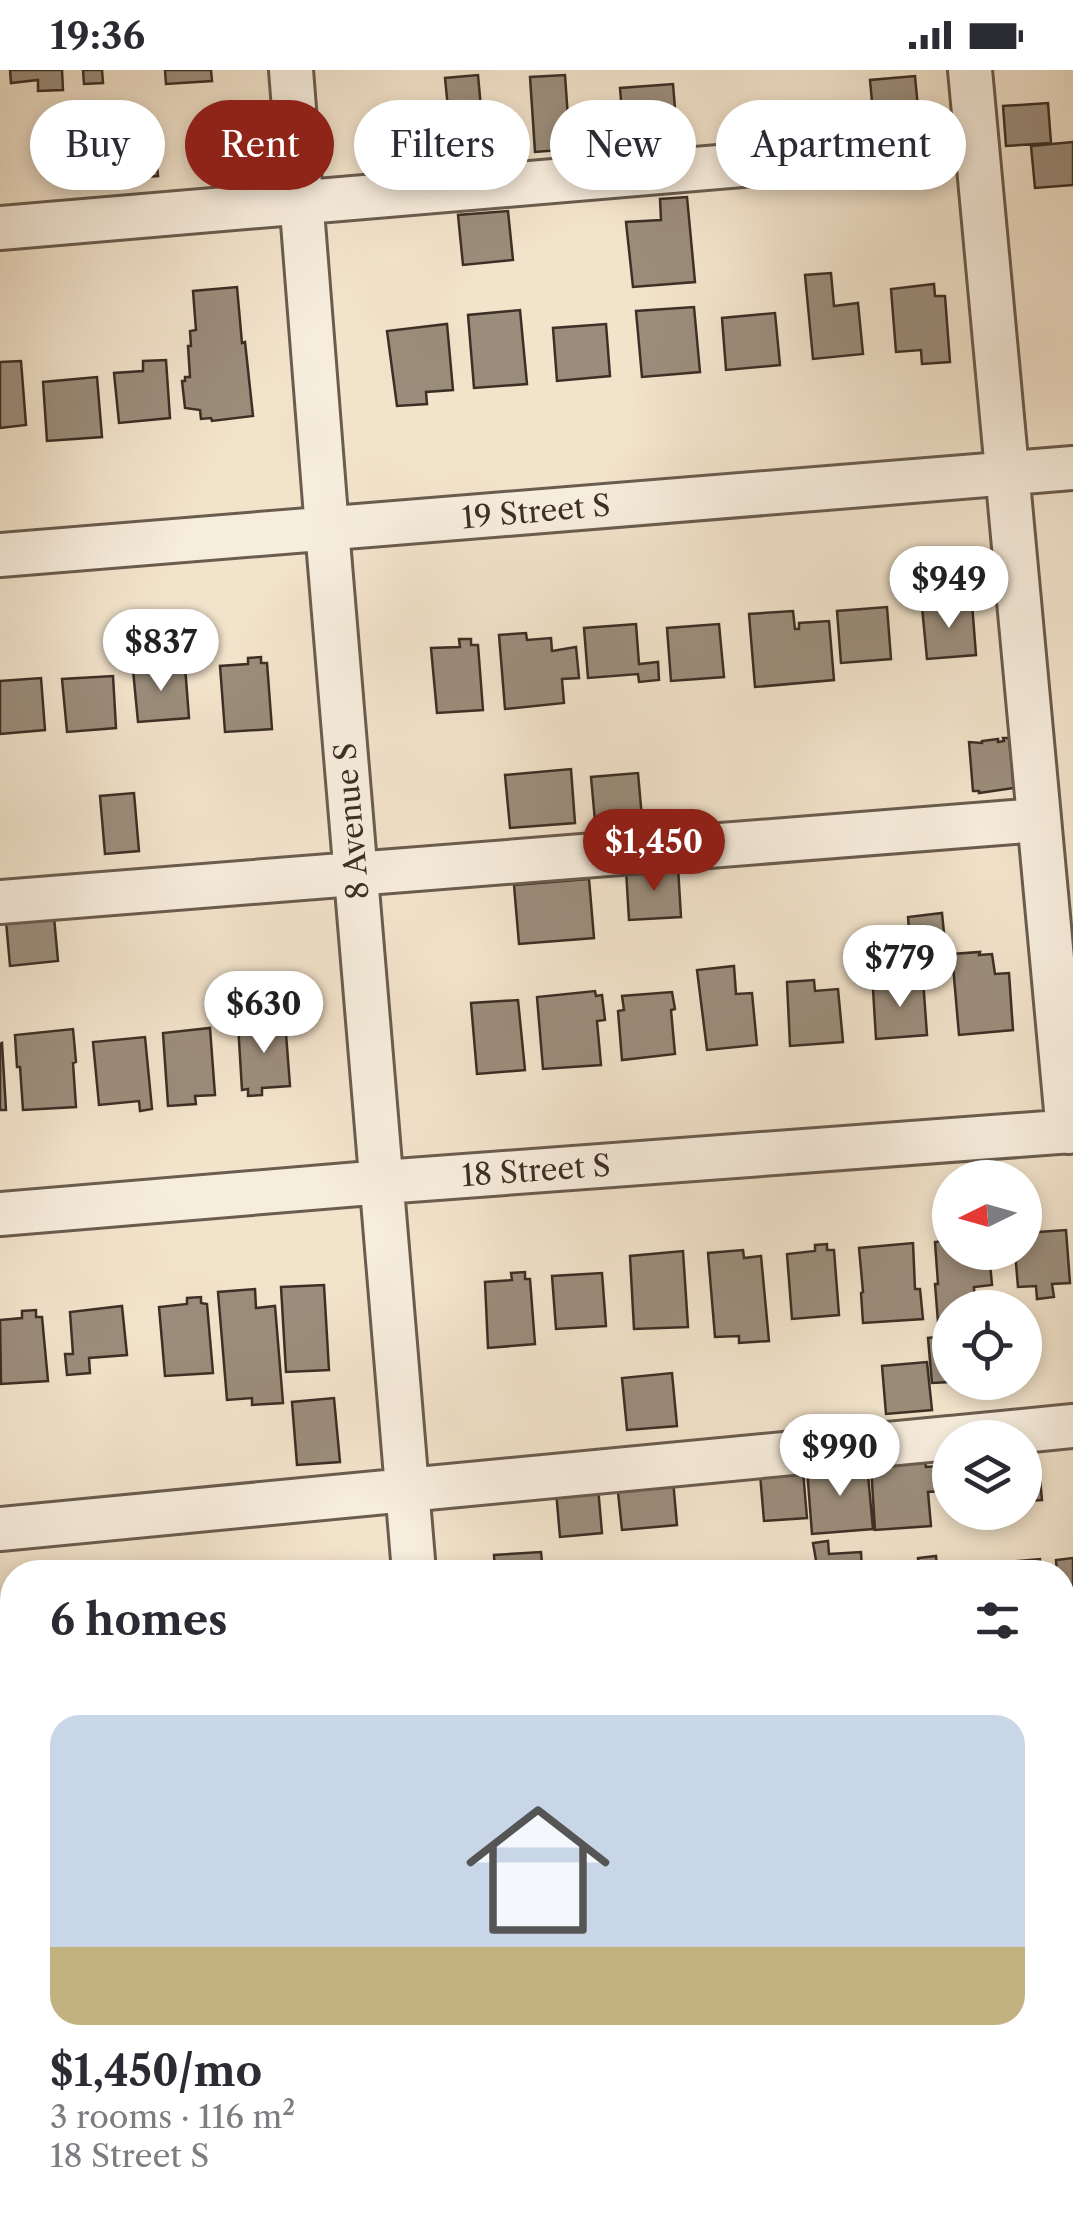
<!DOCTYPE html>
<meta charset="utf-8">
<style>
:root{--surface:#fff;--page:#f2f2f3;--text:#2b2b33;--muted:#7c7c81;--accent:#8f2418}
body{margin:0;font-family:"Libre Caslon Text",serif;background:var(--page);color:var(--text);height:100vh;display:flex;flex-direction:column;font-size:38px;white-space:nowrap}
*{box-sizing:border-box;margin:0}
p{font-size:32px;color:var(--muted)}
.icon{flex:none;width:55px;height:55px;fill:none;stroke:currentColor;stroke-width:2;stroke-linecap:round;stroke-linejoin:round}
.map{position:relative;flex:1;overflow:hidden}
.sheet{position:absolute;left:0px;top:1490px;width:1075px;height:672px;display:flex;flex-direction:column;background:var(--surface);border-radius:40px 40px 0 0;box-shadow:0 5px 15px #0003}
.sheet>*{flex:none}
.banner{position:absolute;left:30px;top:30px;width:1015px;height:90px;display:flex;gap:20px}
.needle{width:65px;rotate:265deg}
.controls{position:absolute;left:932px;top:1090px;display:grid;gap:20px}
.controls a{display:grid;place-items:center;width:110px;height:110px;border-radius:50%;background:var(--surface);box-shadow:0 5px 15px #0003;font-size:50px}
.price{position:absolute;translate:-50% -85px;padding:0 22px;border-radius:35px;background:#fff;color:#222;font-size:32px;line-height:65px;filter:drop-shadow(0 2px 5px #0008)}
.price::after{content:'';position:absolute;left:50%;top:60px;width:30px;height:22px;margin-left:-15px;background:inherit;clip-path:polygon(0 0,100% 0,50% 100%)}
.price.active{background:var(--accent);color:#fff}
ul{padding:0;list-style:none}
li{display:grid;align-content:center;gap:20px;height:530px;padding:0 50px}
li span{display:grid;place-items:center;height:310px;border-radius:30px;color:#555}
li>.icon{margin-inline-start:auto}
span .icon{width:180px;height:180px;fill:#fffc;stroke-width:1}
li b{font-size:42px}
h2{display:flex;justify-content:space-between;align-items:center;height:120px;padding:0 50px;font-size:42px}
.pill{padding:0 35px;border-radius:45px;background:var(--surface);box-shadow:0 5px 15px #0003;font-size:35px;line-height:90px}
.pill.active{background:var(--accent);color:#fff}
.status{display:flex;justify-content:space-between;align-items:center;height:70px;padding:0 50px;background:var(--surface);direction:ltr}
.status svg{height:28px;fill:currentColor}
.map>svg:first-child{display:block}
.building{fill:#9b8d7b;stroke:#3c2f25;stroke-width:2.5}
.lines{fill:none;stroke-linecap:round;stroke-linejoin:round}
.minor-casing{stroke:#6a5c4e;stroke-width:48}
.minor{stroke:#f7eddd;stroke-width:42}
.labels{text-anchor:middle;stroke-width:8;stroke-linejoin:round;paint-order:stroke}
.street-label{font-size:30px;fill:#3c2f25;stroke:#f7eddd}
</style>
<div class="status"><b>19:36</b><svg viewBox="0 0 49 12"><path d="M0 12V9h3v3zM5 12V6h3v6zM10 12V3h3v9zM15 12V0h3v12zM26 1h20v11H26zM47 4h2v5h-2z"/></svg></div>
<div class="map">
<svg width="1073" height="2162" viewBox="0 0 1073 2162">
<rect width="100%" height="100%" fill="#f2e3cb"/>
<filter id="stains"><feTurbulence type="fractalNoise" baseFrequency=".002" numOctaves="4"/><feColorMatrix values="0 0 0 0 .2 0 0 0 0 .09 0 0 0 0 .02 0 0 0 .5 -.17"/></filter>
<radialGradient id="worn" r=".72"><stop offset=".6" stop-color="#630" stop-opacity="0"/><stop offset="1" stop-color="#630" stop-opacity=".3"/></radialGradient>
<path class="building" d="M 10,0 L 62,0 L 63,20 L 38,21 L 38,10 L 11,13 Z
M 83,0 L 102,0 L 103,13 L 84,14 Z
M 165,0 L 211,0 L 212,11 L 166,14 Z
M 478,5 L 482,49 L 496,47 L 499,84 L 453,89 L 445,8 Z
M 565,5 L 568,48 L 570,48 L 573,79 L 535,82 L 530,7 Z
M 915,6 L 919,49 L 874,53 L 870,10 Z
M 673,14 L 677,63 L 624,67 L 620,18 Z
M 1048,33 L 1051,73 L 1006,76 L 1003,36 Z
M 440,34 L 445,82 L 386,88 L 381,40 Z
M 153,53 L 158,106 L 102,110 L 98,58 Z
M 1073,72 L 1073,115 L 1035,118 L 1031,76 Z
M 687,127 L 695,212 L 633,217 L 626,152 L 661,150 L 660,129 Z
M 508,141 L 513,190 L 463,195 L 458,145 Z
M 831,203 L 834,236 L 858,233 L 863,284 L 813,289 L 805,205 Z
M 934,214 L 935,226 L 945,226 L 950,292 L 922,294 L 921,280 L 896,282 L 891,219 Z
M 237,217 L 242,273 L 245,272 L 253,346 L 212,351 L 211,348 L 201,349 L 200,340 L 185,338 L 182,311 L 185,311 L 185,307 L 190,307 L 188,276 L 191,276 L 190,261 L 196,260 L 193,221 Z
M 694,237 L 700,302 L 642,307 L 636,241 Z
M 520,240 L 527,314 L 474,318 L 468,245 Z
M 775,243 L 780,295 L 726,300 L 722,248 Z
M 447,254 L 453,320 L 426,322 L 427,334 L 397,336 L 387,261 Z
M 606,254 L 610,306 L 557,311 L 553,258 Z
M 166,290 L 170,348 L 119,353 L 114,303 L 143,301 L 143,291 Z
M 21,291 L 26,355 L 0,358 L 0,292 Z
M 97,307 L 102,367 L 47,371 L 43,312 Z
M 972,533 L 976,585 L 927,589 L 922,537 Z
M 887,537 L 891,589 L 841,593 L 837,541 Z
M 793,541 L 795,559 L 799,559 L 799,553 L 829,551 L 834,610 L 755,617 L 749,544 Z
M 636,554 L 639,594 L 658,592 L 659,610 L 639,612 L 638,604 L 588,608 L 584,558 Z
M 719,554 L 724,607 L 671,611 L 667,558 Z
M 526,563 L 527,570 L 551,568 L 552,581 L 576,577 L 579,608 L 562,609 L 564,633 L 505,639 L 499,565 Z
M 459,569 L 471,569 L 471,575 L 478,575 L 483,640 L 437,643 L 431,578 L 460,577 Z
M 261,587 L 261,593 L 267,593 L 272,659 L 225,662 L 220,596 L 248,594 L 248,588 Z
M 185,596 L 189,648 L 138,652 L 133,600 Z
M 113,606 L 116,658 L 67,662 L 62,609 Z
M 41,608 L 45,660 L 0,664 L 0,611 Z
M 1003,668 L 1009,668 L 1014,718 L 979,723 L 979,721 L 973,721 L 969,672 L 982,673 L 982,671 L 998,669 L 998,672 L 1004,671 Z
M 571,699 L 575,753 L 510,758 L 505,705 Z
M 638,703 L 642,748 L 595,751 L 591,707 Z
M 134,723 L 139,781 L 105,784 L 100,726 Z
M 678,797 L 681,847 L 629,850 L 626,800 Z
M 589,809 L 594,868 L 519,874 L 514,815 Z
M 942,843 L 947,893 L 912,896 L 908,847 Z
M 54,847 L 58,891 L 10,896 L 6,851 Z
M 980,882 L 979,885 L 992,884 L 995,904 L 1009,903 L 1013,960 L 959,965 L 952,884 Z
M 734,896 L 736,924 L 752,923 L 757,975 L 707,980 L 697,900 Z
M 923,909 L 927,965 L 876,969 L 873,919 L 893,918 L 893,912 Z
M 814,910 L 815,921 L 838,919 L 843,972 L 790,976 L 787,912 Z
M 595,921 L 596,926 L 602,925 L 605,950 L 597,951 L 601,995 L 543,999 L 537,927 Z
M 672,922 L 675,939 L 671,940 L 675,984 L 622,990 L 618,941 L 624,940 L 622,926 Z
M 518,930 L 525,1000 L 477,1004 L 471,933 Z
M 285,950 L 290,1016 L 262,1018 L 262,1025 L 248,1026 L 248,1019 L 242,1020 L 238,954 Z
M 210,958 L 215,1025 L 195,1026 L 196,1034 L 168,1036 L 163,963 Z
M 73,959 L 76,992 L 73,993 L 76,1037 L 23,1040 L 20,997 L 17,997 L 15,965 Z
M 145,967 L 152,1039 L 140,1041 L 139,1031 L 99,1035 L 93,972 Z
M 2,973 L 6,1040 L 0,1040 L 0,974 Z
M 1066,1160 L 1070,1213 L 1052,1214 L 1054,1227 L 1037,1229 L 1036,1216 L 1018,1217 L 1015,1182 L 1025,1182 L 1025,1163 Z
M 950,1170 L 950,1182 L 989,1182 L 992,1215 L 974,1217 L 975,1238 L 950,1238 L 950,1312 L 932,1313 L 928,1268 L 949,1266 L 948,1251 L 938,1252 L 935,1214 L 938,1214 L 935,1172 Z
M 913,1173 L 915,1219 L 920,1219 L 923,1249 L 863,1253 L 861,1223 L 863,1222 L 859,1178 Z
M 827,1174 L 827,1180 L 834,1180 L 839,1245 L 792,1249 L 787,1184 L 815,1181 L 815,1175 Z
M 743,1180 L 744,1188 L 761,1186 L 769,1271 L 739,1273 L 739,1266 L 715,1267 L 708,1183 Z
M 683,1181 L 688,1257 L 634,1259 L 630,1186 Z
M 525,1202 L 525,1209 L 530,1209 L 535,1274 L 488,1278 L 485,1212 L 512,1210 L 511,1203 Z
M 602,1203 L 606,1256 L 556,1259 L 552,1206 Z
M 324,1215 L 329,1300 L 286,1302 L 281,1217 Z
M 255,1219 L 256,1238 L 275,1236 L 283,1333 L 252,1335 L 252,1328 L 227,1330 L 218,1222 Z
M 201,1227 L 201,1233 L 207,1234 L 213,1303 L 165,1306 L 159,1237 L 187,1234 L 187,1228 Z
M 122,1236 L 127,1285 L 89,1288 L 90,1303 L 67,1305 L 65,1284 L 73,1284 L 70,1242 Z
M 36,1240 L 36,1247 L 42,1247 L 48,1311 L 1,1314 L 0,1250 L 22,1248 L 22,1241 Z
M 927,1292 L 932,1340 L 886,1344 L 882,1296 Z
M 672,1303 L 677,1356 L 627,1360 L 622,1308 Z
M 334,1328 L 340,1392 L 297,1395 L 292,1332 Z
M 1025,1387 L 1033,1387 L 1035,1409 L 1040,1408 L 1042,1430 L 1025,1431 Z
M 925,1392 L 926,1397 L 950,1395 L 950,1410 L 940,1411 L 940,1421 L 928,1422 L 931,1456 L 875,1460 L 871,1396 Z
M 867,1394 L 873,1459 L 812,1464 L 807,1399 Z
M 803,1401 L 807,1448 L 764,1451 L 760,1404 Z
M 673,1410 L 677,1455 L 622,1460 L 617,1413 Z
M 598,1417 L 602,1463 L 560,1467 L 556,1421 Z
M 828,1471 L 829,1484 L 861,1482 L 862,1502 L 818,1502 L 813,1473 Z
M 541,1482 L 543,1502 L 495,1502 L 494,1485 Z
M 936,1486 L 937,1497 L 957,1495 L 957,1502 L 895,1502 L 895,1501 L 919,1499 L 918,1488 Z
M 1073,1488 L 1073,1537 L 1062,1538 L 1062,1502 L 1057,1502 L 1056,1490 Z
M 1040,1489 L 1041,1502 L 979,1502 L 978,1495 Z
M 12,1581 L 12,1640 L 5,1640 L 2,1582 Z
M 1063,1797 L 1073,1797 L 1073,1934 L 1066,1935 L 1062,1897 Z
M 1073,2043 L 1073,2082 L 1064,2082 L 1062,2044 Z
M 1073,2142 L 1073,2162 L 1047,2162 L 1046,2150 L 1062,2150 L 1062,2143 Z
M 1035,2150 L 1036,2162 L 941,2162 L 941,2156 L 958,2156 L 956,2151 Z
M 846,2155 L 846,2162 L 817,2162 L 817,2157 Z"/>
<g class="lines">
<defs>
<path id="minor" d="M 291,0 L 327,459 L 414,1502
M 970,0 L 1068,1062
M 0,158 L 977,75
M 0,485 L 1073,398
M 0,832 L 1038,750
M 0,1144 L 383,1112 L 1073,1061
M 951,1368 L 1073,1356
M 0,1459 L 950,1368
M 1062,1677 L 1073,1676
M 0,1764 L 12,1763
M 0,1860 L 12,2000
M 1062,2015 L 1073,2014
M 26,2150 L 27,2162
M 471,2150 L 472,2162"/>
</defs>
<use href="#minor" class="minor-casing"/>
<use href="#minor" class="minor"/>
</g>
<g class="labels">
<g class="street-label">
<text transform="translate(536 442) rotate(-5)" y="10">19 Street S</text>
<text transform="translate(352 751) rotate(-95)" y="10">8 Avenue S</text>
<text transform="translate(536 1101) rotate(-4)" y="10">18 Street S</text>
</g>
</g>
<rect width="100%" height="100%" filter="url(#stains)"/>
<rect width="100%" height="100%" fill="url(#worn)"/>
</svg>
<div class="controls">
<a><svg class="needle" viewBox="-14 -14 28 28"><path d="M0-13l5 13h-10z" fill="#e53935"/><path d="M0 13l5-13h-10z" fill="#7c7c81"/></svg></a>
<a><svg class="icon" aria-label="locate" viewBox="0 0 24 24"><circle cx="12" cy="12" r="6"/><path d="M12 2v4M12 18v4M2 12h4M18 12h4"/></svg></a>
<a><svg class="icon" aria-label="layers" viewBox="0 0 24 24"><path d="M12 4l9 5-9 5-9-5zM3 14l9 5 9-5"/></svg></a>
</div>
<b class="price" style="left:949px;top:561px">$949</b>
<b class="price" style="left:161px;top:624px">$837</b>
<b class="price active" style="left:654px;top:824px">$1,450</b>
<b class="price" style="left:900px;top:940px">$779</b>
<b class="price" style="left:264px;top:986px">$630</b>
<b class="price" style="left:840px;top:1429px">$990</b>
<div class="banner">
<a class="pill">Buy</a>
<a class="pill active">Rent</a>
<a class="pill">Filters</a>
<a class="pill">New</a>
<a class="pill">Apartment</a>
</div>
<section class="sheet">
<h2>6 homes<svg class="icon" aria-label="filters" viewBox="0 0 24 24"><path d="M4 7h16M4 17h16"/><circle cx="9" cy="7" r="2"/><circle cx="15" cy="17" r="2"/></svg></h2>
<ul>
<li><span style="background:linear-gradient(#c9d6e8 75%,#c2b280 0)"><svg class="icon" aria-label="home" viewBox="0 0 24 24"><path d="M3 11l9-7 9 7M6 9v11h12V9"/></svg></span><div><b>$1,450/mo</b><p>3 rooms · 116 m²</p><p>18 Street S</p></div></li>
</ul>
</section>
</div>
